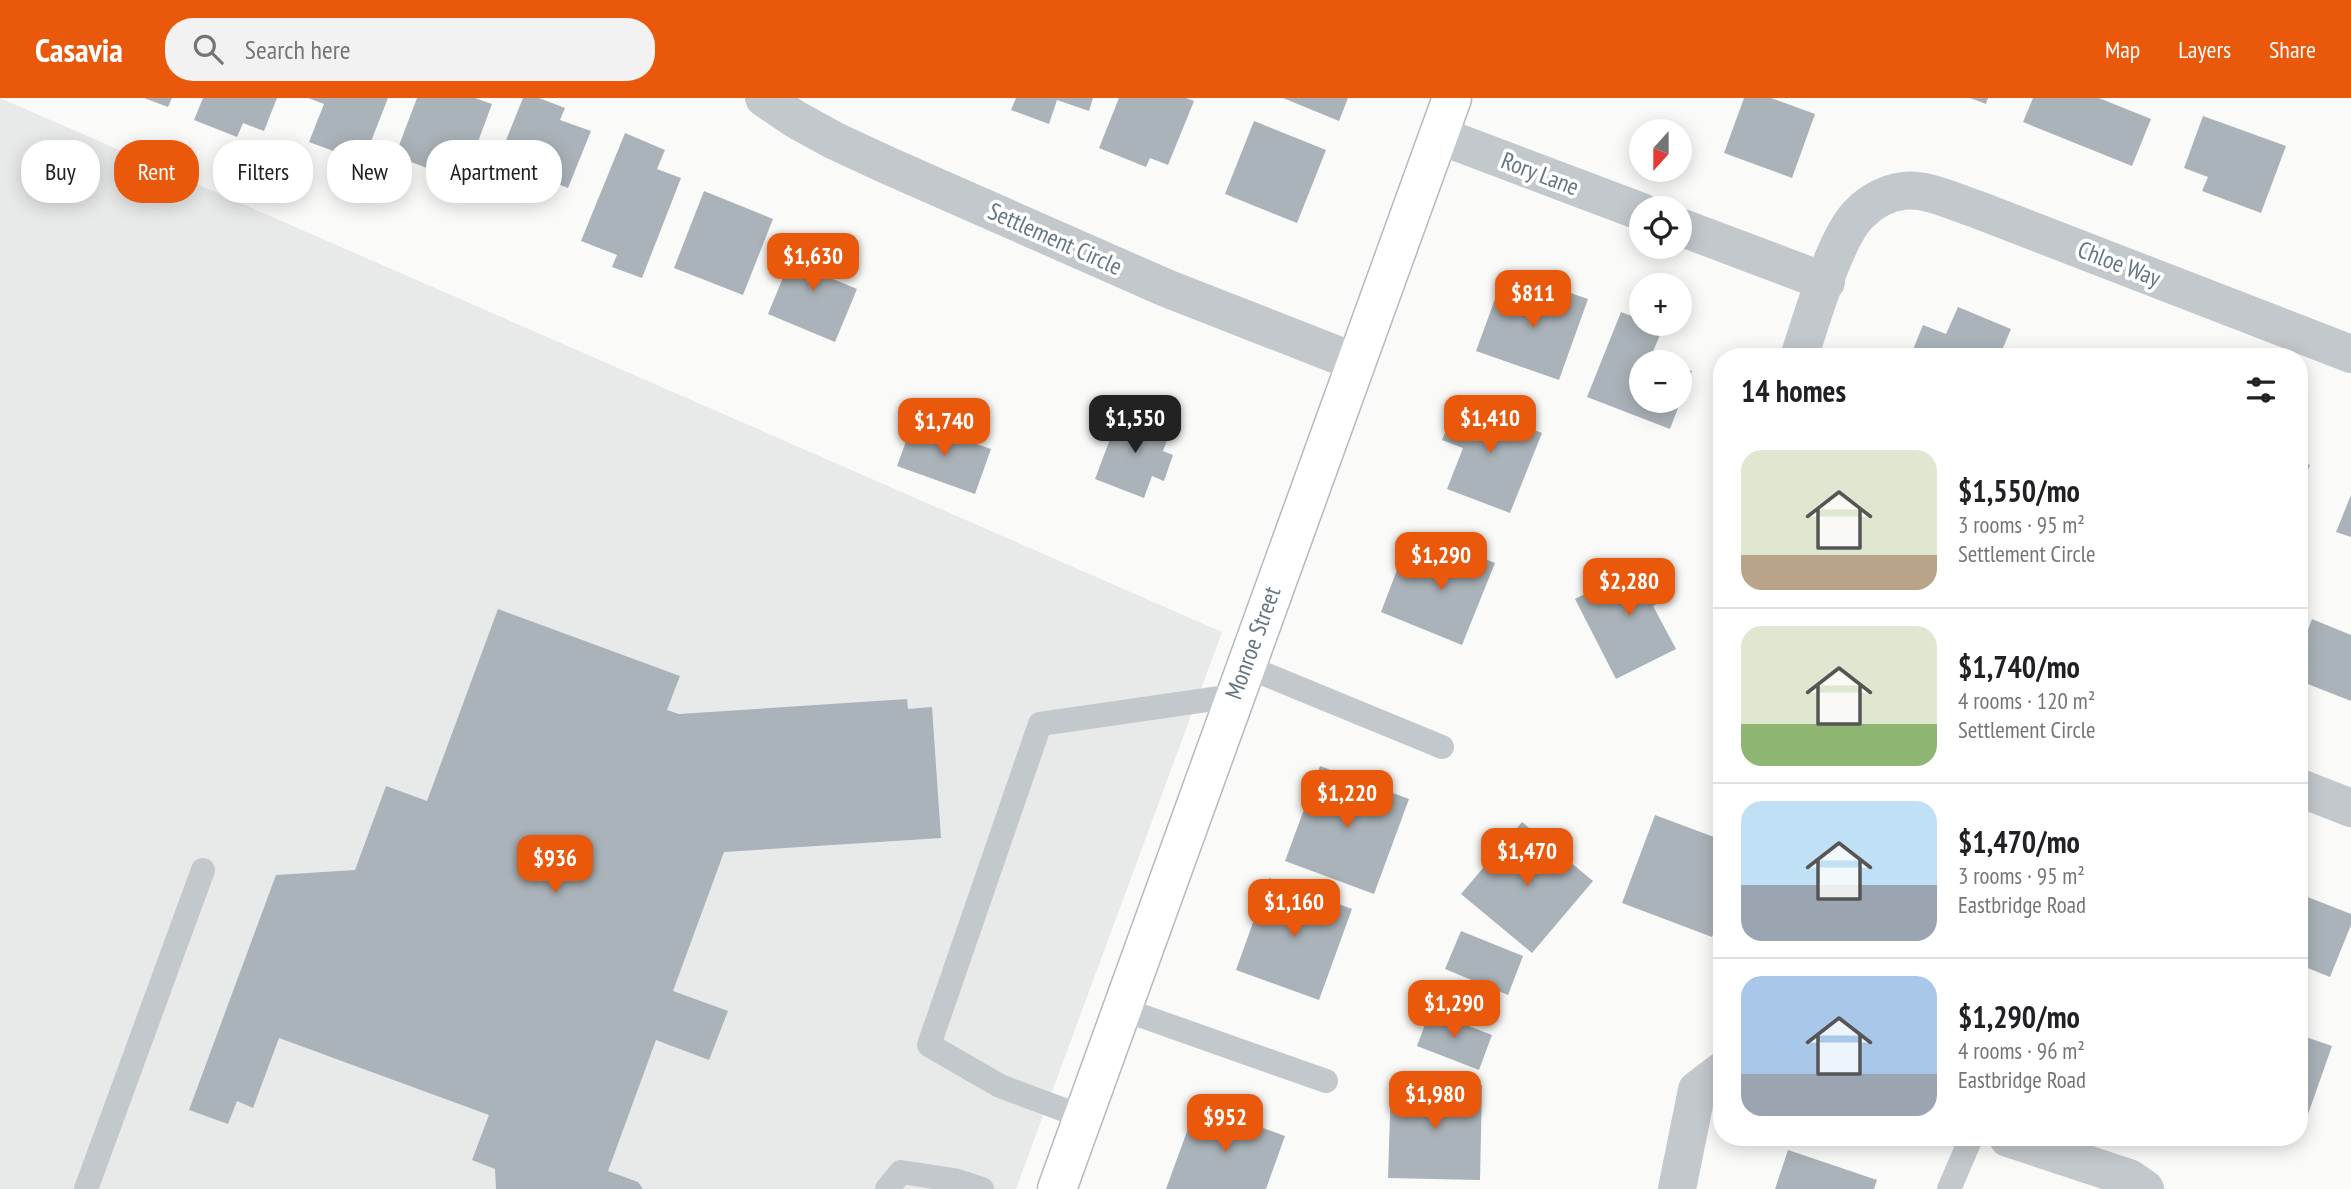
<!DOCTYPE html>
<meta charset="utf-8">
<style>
:root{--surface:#fff;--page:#f2f2f2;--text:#202124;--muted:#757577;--line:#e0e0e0;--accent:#ea580c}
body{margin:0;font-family:"PT Sans Narrow",sans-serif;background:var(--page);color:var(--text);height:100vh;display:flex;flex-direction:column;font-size:26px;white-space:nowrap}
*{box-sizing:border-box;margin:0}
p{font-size:23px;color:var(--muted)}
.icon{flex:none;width:38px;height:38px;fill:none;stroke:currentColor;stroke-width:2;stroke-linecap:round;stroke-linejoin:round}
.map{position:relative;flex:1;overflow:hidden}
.drawer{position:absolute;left:1713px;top:250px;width:595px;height:798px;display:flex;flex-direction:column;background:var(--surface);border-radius:28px;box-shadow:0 4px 18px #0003}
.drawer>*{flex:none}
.top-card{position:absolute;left:21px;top:42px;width:665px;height:63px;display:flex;gap:14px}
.needle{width:46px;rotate:201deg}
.controls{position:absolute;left:1629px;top:21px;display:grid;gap:14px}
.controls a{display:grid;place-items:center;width:63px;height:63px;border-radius:50%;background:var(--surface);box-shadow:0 4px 18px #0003;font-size:35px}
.price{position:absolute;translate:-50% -60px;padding:0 16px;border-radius:14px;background:var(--accent);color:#fff;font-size:23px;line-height:46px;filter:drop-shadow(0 2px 4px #0008)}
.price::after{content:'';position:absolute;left:50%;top:42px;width:21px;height:16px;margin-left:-10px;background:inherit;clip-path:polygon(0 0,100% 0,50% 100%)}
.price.selected{background:#222;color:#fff}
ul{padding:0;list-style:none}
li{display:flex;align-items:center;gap:21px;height:175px;padding:0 28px}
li+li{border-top:2px solid var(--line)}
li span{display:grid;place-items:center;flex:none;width:196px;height:140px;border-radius:21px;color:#555}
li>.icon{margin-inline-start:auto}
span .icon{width:84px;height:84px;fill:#fffc;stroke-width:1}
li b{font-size:30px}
h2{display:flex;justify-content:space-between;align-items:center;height:84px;padding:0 28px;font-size:30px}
.pill{padding:0 24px;border-radius:28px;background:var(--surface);box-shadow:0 4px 18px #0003;font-size:24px;line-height:63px}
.pill.selected{background:var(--accent);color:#fff}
header{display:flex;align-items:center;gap:42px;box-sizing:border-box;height:98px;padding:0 35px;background:var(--accent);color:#fff}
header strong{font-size:33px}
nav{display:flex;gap:38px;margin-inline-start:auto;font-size:24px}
.search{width:490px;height:63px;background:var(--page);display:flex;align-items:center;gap:18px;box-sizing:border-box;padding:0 24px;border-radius:28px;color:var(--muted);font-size:26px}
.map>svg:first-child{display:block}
.built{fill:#e8e9e9}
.building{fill:#aab3b9}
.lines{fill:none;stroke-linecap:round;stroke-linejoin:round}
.secondary-casing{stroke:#b3babf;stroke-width:41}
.lane{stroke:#c3c8cc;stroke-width:24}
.street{stroke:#c3c8cc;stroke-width:38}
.secondary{stroke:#fff;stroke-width:38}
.labels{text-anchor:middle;stroke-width:7;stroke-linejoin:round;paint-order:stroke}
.street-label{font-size:24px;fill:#657683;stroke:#fff}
</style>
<header>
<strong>Casavia</strong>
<div class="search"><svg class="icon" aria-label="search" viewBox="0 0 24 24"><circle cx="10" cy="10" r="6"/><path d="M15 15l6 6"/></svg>Search here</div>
<nav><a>Map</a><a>Layers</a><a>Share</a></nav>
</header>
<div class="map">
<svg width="2351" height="1091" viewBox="0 0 2351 1091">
<rect width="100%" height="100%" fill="#fafaf8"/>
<path class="built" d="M 0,0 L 1222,534 L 1016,1091 L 0,1091 Z"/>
<path class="building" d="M 144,0 L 172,0 L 168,9 Z
M 203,0 L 277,0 L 264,33 L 243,25 L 237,39 L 194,22 Z
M 308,0 L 388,0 L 363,64 L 309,44 L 324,6 Z
M 417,0 L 475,0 L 492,6 L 470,65 L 450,58 L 443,76 L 395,58 Z
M 523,0 L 539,0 L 565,10 L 560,22 L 591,33 L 568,90 L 498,62 Z
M 1016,0 L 1093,0 L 1089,13 L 1057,2 L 1049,26 L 1011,12 Z
M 1119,0 L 1186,0 L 1194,3 L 1168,67 L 1150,60 L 1146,69 L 1099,50 Z
M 1283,0 L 1348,0 L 1339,23 Z
M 1744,0 L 1771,0 L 1815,16 L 1792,80 L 1724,55 Z
M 1970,0 L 1988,0 L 1986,6 Z
M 2033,0 L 2099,0 L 2151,21 L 2132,68 L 2023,24 Z
M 2203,18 L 2286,48 L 2261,115 L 2202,93 L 2208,79 L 2184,70 Z
M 1254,23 L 1326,52 L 1297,125 L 1225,96 Z
M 625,35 L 665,52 L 657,71 L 681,80 L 642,180 L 612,169 L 617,157 L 581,143 Z
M 704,93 L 773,121 L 743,197 L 674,170 Z
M 799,141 L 838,156 L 828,179 L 857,191 L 835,244 L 768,216 Z
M 1547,187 L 1588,201 L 1559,282 L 1476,253 L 1499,190 L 1539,205 Z
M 1958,209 L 2011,231 L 1999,259 L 1910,259 L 1923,227 L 1946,236 Z
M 1621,214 L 1642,222 L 1642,226 L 1652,226 L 1663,230 L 1651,258 L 1668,264 L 1642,264 L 1642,303 L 1680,303 L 1680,269 L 1692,273 L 1670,331 L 1587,299 Z
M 2053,251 L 2075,259 L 2051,259 Z
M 1459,301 L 1542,335 L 1510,415 L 1447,391 L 1463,350 L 1442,342 Z
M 1121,312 L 1171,331 L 1163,353 L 1173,357 L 1164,383 L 1152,378 L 1144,400 L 1095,381 Z
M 913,324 L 991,351 L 975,396 L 897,368 Z
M 2300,363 L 2310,367 L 2300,392 Z
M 2351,397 L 2351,439 L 2336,434 Z
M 1433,440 L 1495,465 L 1462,547 L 1381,514 L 1397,472 L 1416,480 Z
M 1655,460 L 1674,497 L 1653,508 L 1676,551 L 1616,581 L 1575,501 Z
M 498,511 L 680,578 L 667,612 L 679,616 L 907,601 L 908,611 L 932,609 L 941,740 L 724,754 L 673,893 L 728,913 L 709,962 L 656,942 L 608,1073 L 638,1084 L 643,1091 L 496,1091 L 495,1071 L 472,1062 L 489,1017 L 279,940 L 253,1010 L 237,1003 L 228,1026 L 189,1012 L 276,777 L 355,772 L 386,688 L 427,703 Z
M 2312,521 L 2351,537 L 2351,603 L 2300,583 L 2300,553 Z
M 1722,622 L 1722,642 L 1715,640 Z
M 1320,668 L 1409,701 L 1374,796 L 1285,763 Z
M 1655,717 L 1722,742 L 1722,811 L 1712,839 L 1622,805 Z
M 1522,724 L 1593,783 L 1532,855 L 1461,796 Z
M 1269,780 L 1352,811 L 1319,902 L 1236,872 Z
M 2300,796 L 2351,816 L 2351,827 L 2330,879 L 2300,867 Z
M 1461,833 L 1523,858 L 1508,897 L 1445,871 Z
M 1430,913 L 1492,937 L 1479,972 L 1417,948 Z
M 2300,937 L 2332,948 L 2300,1039 Z
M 1391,984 L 1482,987 L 1480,1082 L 1388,1080 Z
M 1197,1006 L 1285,1038 L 1266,1091 L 1166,1091 Z
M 1788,1052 L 1877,1082 L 1874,1091 L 1775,1091 Z"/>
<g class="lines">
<defs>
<path id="secondary" d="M 1057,1091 L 1452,0"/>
</defs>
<use href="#secondary" class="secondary-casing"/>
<path class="lane" d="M 1245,568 L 1442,649
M 1122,911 L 1326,983
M 1083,1019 L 1000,988 L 929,947 L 1040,626 L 1234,598
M 86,1091 L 203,772
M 887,1091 L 901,1074 L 954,1082 L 982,1091
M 1949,1091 L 1971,1040"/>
<path class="street" d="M 764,0 L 795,21 L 835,43 L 889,68 L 1166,190 L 1355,264
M 1438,37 L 1642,114
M 1680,129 L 1826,184
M 1799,259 C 1811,224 1835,138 1860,115 C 1871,104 1887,95 1903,93 C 1927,90 1954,104 1976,111 L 2351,256
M 2300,690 L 2351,710
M 2008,1040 L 2129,1080 L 2145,1091
M 1677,1091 L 1697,992 L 1722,973"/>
<use href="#secondary" class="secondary"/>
</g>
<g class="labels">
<g class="street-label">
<text transform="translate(1540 76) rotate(21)" y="8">Rory Lane</text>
<text transform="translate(1055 141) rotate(24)" y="8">Settlement Circle</text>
<text transform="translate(2119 166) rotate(21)" y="8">Chloe Way</text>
<text transform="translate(1253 545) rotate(-70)" y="8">Monroe Street</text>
</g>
</g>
</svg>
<div class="controls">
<a><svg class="needle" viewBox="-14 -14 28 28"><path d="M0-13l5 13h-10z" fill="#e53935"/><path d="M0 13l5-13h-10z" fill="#757577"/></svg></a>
<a><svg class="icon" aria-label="locate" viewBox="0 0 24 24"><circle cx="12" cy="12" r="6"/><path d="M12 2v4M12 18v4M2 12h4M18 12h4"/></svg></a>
<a>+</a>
<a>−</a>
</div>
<b class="price" style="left:813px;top:195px">$1,630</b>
<b class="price" style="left:1533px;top:232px">$811</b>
<b class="price selected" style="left:1135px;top:357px">$1,550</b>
<b class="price" style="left:1490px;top:357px">$1,410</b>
<b class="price" style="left:944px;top:360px">$1,740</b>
<b class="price" style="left:1441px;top:494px">$1,290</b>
<b class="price" style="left:1629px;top:520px">$2,280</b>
<b class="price" style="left:1347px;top:732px">$1,220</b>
<b class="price" style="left:1527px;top:790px">$1,470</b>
<b class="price" style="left:555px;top:797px">$936</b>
<b class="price" style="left:1294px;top:841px">$1,160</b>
<b class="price" style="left:1454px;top:942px">$1,290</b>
<b class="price" style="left:1435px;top:1033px">$1,980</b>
<b class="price" style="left:1225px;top:1056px">$952</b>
<div class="top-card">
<a class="pill">Buy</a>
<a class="pill selected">Rent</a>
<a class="pill">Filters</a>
<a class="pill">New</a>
<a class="pill">Apartment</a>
</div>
<section class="drawer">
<h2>14 homes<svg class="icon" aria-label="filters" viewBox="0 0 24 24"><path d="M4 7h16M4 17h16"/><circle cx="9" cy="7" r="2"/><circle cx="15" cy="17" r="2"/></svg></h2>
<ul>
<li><span style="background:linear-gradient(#dfe7d0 75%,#b9a48a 0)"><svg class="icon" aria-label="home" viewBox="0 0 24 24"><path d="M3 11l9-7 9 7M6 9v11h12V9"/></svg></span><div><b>$1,550/mo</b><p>3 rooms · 95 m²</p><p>Settlement Circle</p></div></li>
<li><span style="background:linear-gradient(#dfe7d0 70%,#8fb573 0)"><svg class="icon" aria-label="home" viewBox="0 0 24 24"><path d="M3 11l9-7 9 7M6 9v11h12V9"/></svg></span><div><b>$1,740/mo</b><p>4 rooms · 120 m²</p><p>Settlement Circle</p></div></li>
<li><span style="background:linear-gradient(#bfe0f5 60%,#9aa5b1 0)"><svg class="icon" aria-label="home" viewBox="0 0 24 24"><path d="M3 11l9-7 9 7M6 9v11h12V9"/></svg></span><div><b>$1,470/mo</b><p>3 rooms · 95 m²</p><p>Eastbridge Road</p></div></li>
<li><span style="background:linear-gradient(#a9c7e8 70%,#9aa5b1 0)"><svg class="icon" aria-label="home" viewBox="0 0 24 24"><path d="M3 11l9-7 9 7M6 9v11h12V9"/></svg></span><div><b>$1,290/mo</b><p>4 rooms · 96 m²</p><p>Eastbridge Road</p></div></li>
</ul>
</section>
</div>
